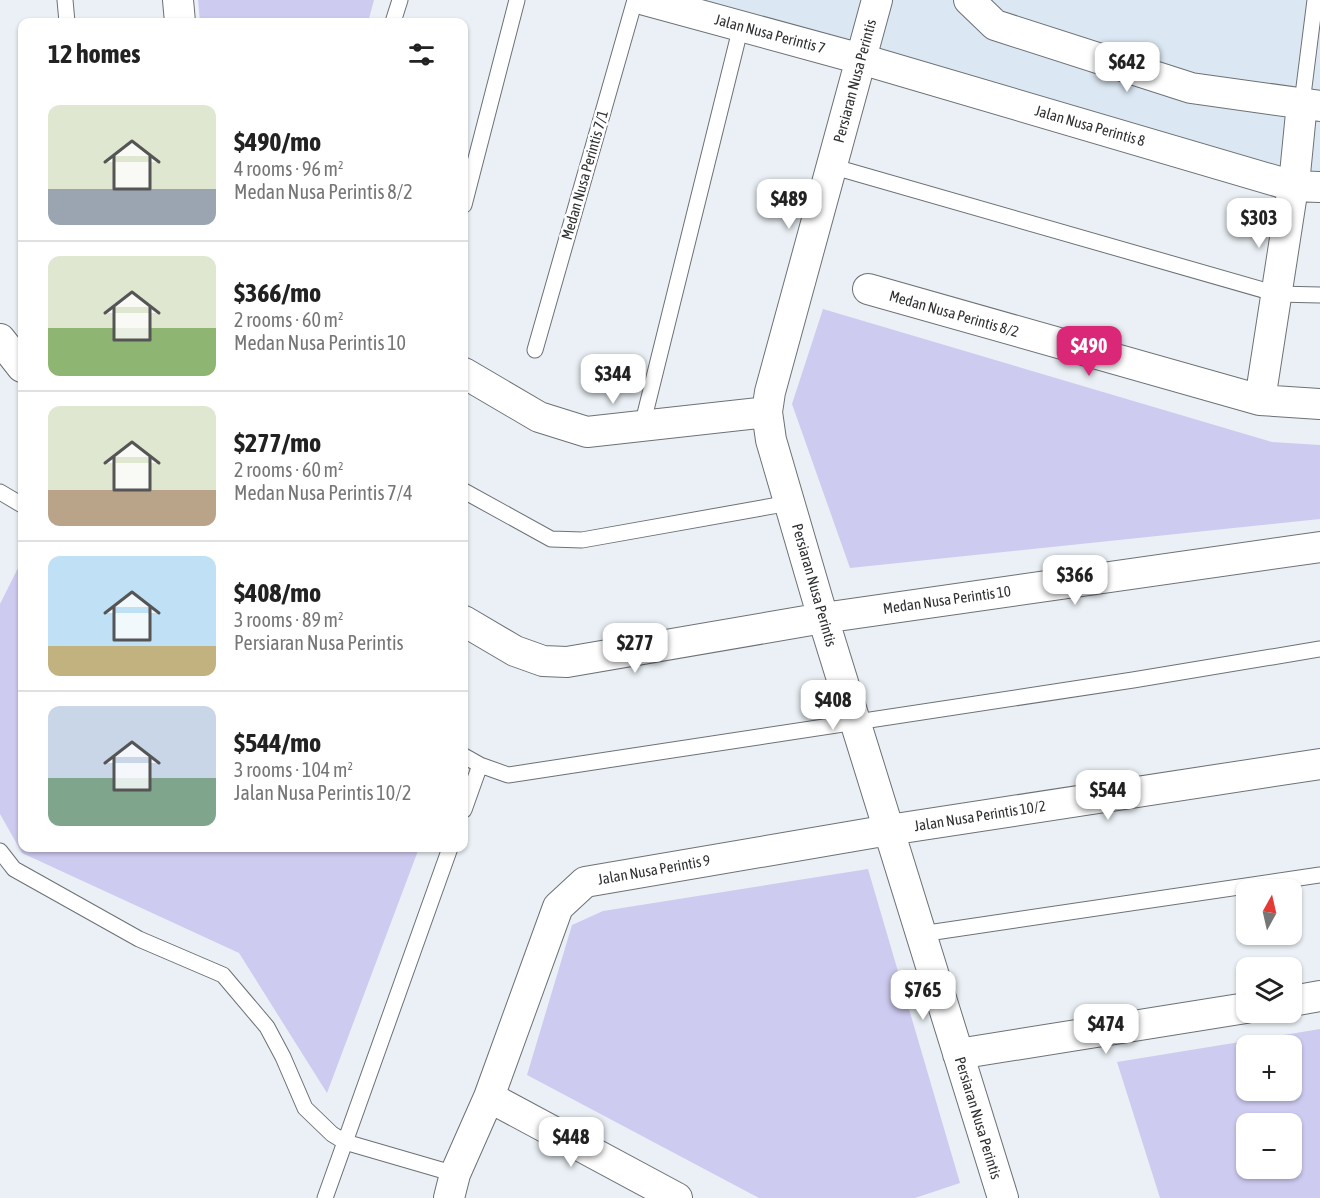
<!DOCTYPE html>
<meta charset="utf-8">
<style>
:root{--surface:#fff;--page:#f2f2f2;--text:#222;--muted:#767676;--line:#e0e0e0;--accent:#db2777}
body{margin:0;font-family:"Asap Condensed",sans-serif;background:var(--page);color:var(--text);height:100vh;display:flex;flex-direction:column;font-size:22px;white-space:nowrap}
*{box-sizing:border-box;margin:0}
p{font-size:20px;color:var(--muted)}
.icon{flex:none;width:33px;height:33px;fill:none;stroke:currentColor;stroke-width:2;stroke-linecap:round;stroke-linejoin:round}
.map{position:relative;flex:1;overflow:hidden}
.sheet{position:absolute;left:18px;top:18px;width:450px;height:834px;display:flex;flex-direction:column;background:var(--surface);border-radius:12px;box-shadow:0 2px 4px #0004}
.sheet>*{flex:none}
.needle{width:39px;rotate:8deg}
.tools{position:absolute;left:1236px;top:879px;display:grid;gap:12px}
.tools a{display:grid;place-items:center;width:66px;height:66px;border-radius:12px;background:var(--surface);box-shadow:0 2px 4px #0004;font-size:30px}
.price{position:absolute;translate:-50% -51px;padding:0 14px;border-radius:12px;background:#fff;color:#222;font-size:20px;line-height:39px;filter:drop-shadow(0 2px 3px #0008)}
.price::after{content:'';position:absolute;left:50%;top:36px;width:18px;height:14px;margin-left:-9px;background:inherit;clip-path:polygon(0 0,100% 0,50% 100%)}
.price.selected{background:var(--accent);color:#fff}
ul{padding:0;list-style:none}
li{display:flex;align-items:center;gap:18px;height:150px;padding:0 30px}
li+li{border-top:2px solid var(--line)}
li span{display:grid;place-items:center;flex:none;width:168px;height:120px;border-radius:12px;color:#555}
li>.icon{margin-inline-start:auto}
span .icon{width:72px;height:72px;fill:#fffc;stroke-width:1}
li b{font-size:26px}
h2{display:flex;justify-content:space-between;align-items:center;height:72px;padding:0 30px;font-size:26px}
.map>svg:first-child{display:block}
.built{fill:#dbe7f2}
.green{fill:#cecbf1;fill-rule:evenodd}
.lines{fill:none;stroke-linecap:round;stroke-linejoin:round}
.service-casing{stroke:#6c7176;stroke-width:17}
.minor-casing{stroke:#6c7176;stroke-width:32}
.service{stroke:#fff;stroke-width:15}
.minor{stroke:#fff;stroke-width:30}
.labels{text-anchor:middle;stroke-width:5;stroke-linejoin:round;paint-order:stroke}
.street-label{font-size:15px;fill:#2f3133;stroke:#fff}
</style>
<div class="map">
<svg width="1320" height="1198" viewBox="0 0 1320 1198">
<rect width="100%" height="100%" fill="#eaf0f5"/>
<path class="built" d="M 690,0 L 1320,0 L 1320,175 L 1295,174 Z"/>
<path class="green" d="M 198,0 L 374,0 L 368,22 L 200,22 Z
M 823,309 L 1272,442 L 1320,445 L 1320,519 L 850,568 L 792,404 Z
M 22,560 L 22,848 L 419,848 L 327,1093 L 239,953 L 22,853 L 0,814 L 0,604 Z
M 868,869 L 960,1183 L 915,1198 L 759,1198 L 527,1075 L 572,925 L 603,911 Z
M 1320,1029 L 1320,1198 L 1160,1198 L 1117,1062 ZM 1246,1046 L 1292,1046 L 1292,1090 L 1246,1090 ZM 1246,1124 L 1292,1124 L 1292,1168 L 1246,1168 Z"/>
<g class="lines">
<defs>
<path id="service" d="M 65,0 L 67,22
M 393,22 L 400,0
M 1302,103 L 1315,0
M 831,166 L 1277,294 L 1320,295
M 464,205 L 517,0
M 535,350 L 635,0
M 642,426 L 741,26
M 464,491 L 551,539 L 582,540 L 790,503
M 0,492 L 22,505
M 464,756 L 480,765 L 508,775 L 1133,680 L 1320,649
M 464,810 L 480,765
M 0,851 L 14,869 L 139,939 L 223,975 L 267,1027 L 283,1057 L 305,1108 L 332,1134 L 345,1142 L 455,1174
M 921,934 L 1320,875
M 325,1198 L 450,848"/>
<path id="minor" d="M 178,0 L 180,22
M 645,0 L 861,59 L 1293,186 L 1320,187
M 877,0 L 770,392 L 767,412 L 771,440 L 823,618 L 1003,1198
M 969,0 L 995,25 L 1191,88 L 1320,106
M 868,289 L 1260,400 L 1320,404
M 0,339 L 22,367
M 464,373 L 539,417 L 587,432 L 767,412
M 1260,400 L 1295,174 L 1302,103
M 464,621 L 515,651 L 543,661 L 567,662 L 823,618 L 1320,547
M 1292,1001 L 1320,996
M 958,1054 L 1246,1008
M 489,1097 L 677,1198
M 449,1198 L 455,1174 L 489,1097 L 558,907 L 585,882 L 889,830 L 1320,764"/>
</defs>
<use href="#service" class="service-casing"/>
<use href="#minor" class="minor-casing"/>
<use href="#service" class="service"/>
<use href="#minor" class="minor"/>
</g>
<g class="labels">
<g class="street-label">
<text transform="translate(770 34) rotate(15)" y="5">Jalan Nusa Perintis 7</text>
<text transform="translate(855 81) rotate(-75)" y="5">Persiaran Nusa Perintis</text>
<text transform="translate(1090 126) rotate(16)" y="5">Jalan Nusa Perintis 8</text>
<text transform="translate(585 175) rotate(-74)" y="5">Medan Nusa Perintis 7/1</text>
<text transform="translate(954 314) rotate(16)" y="5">Medan Nusa Perintis 8/2</text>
<text transform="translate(814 585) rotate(74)" y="5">Persiaran Nusa Perintis</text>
<text transform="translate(947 600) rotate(-8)" y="5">Medan Nusa Perintis 10</text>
<text transform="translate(980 816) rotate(-9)" y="5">Jalan Nusa Perintis 10/2</text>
<text transform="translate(654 870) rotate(-10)" y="5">Jalan Nusa Perintis 9</text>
<text transform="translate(978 1118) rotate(73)" y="5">Persiaran Nusa Perintis</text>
</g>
</g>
</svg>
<div class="tools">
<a><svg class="needle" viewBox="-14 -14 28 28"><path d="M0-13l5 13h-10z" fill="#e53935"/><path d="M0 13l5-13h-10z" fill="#767676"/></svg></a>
<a><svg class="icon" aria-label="layers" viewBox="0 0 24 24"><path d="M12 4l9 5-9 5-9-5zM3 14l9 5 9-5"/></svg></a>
<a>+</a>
<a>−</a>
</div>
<b class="price" style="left:1127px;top:93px">$642</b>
<b class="price" style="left:789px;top:230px">$489</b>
<b class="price" style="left:1259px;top:249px">$303</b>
<b class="price selected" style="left:1089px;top:377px">$490</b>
<b class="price" style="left:613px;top:405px">$344</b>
<b class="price" style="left:1075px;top:606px">$366</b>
<b class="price" style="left:635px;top:674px">$277</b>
<b class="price" style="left:833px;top:731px">$408</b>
<b class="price" style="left:1108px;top:821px">$544</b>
<b class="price" style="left:923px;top:1021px">$765</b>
<b class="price" style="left:1106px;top:1055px">$474</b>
<b class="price" style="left:571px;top:1168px">$448</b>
<section class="sheet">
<h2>12 homes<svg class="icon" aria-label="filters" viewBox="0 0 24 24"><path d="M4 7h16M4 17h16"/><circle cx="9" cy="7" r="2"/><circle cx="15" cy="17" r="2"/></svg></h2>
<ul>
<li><span style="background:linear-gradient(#dfe7d0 70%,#9aa5b1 0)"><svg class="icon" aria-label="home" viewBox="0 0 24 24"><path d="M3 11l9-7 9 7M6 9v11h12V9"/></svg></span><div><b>$490/mo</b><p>4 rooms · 96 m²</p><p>Medan Nusa Perintis 8/2</p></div></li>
<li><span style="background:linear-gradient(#dfe7d0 60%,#8fb573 0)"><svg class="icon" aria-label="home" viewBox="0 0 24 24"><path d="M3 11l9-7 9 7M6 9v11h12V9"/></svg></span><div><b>$366/mo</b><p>2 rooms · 60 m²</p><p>Medan Nusa Perintis 10</p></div></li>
<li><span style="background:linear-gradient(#dfe7d0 70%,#b9a48a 0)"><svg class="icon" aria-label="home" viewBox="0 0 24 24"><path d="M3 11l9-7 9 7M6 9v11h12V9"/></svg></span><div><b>$277/mo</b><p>2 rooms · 60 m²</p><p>Medan Nusa Perintis 7/4</p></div></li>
<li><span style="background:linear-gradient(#bfe0f5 75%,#c2b280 0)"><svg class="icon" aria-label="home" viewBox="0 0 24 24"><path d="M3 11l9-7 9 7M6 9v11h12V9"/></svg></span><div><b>$408/mo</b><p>3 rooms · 89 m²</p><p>Persiaran Nusa Perintis</p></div></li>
<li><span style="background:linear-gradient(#c9d6e8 60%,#7fa58c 0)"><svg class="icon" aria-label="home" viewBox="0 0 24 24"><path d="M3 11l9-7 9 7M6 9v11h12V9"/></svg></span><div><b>$544/mo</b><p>3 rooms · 104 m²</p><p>Jalan Nusa Perintis 10/2</p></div></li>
</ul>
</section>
</div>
